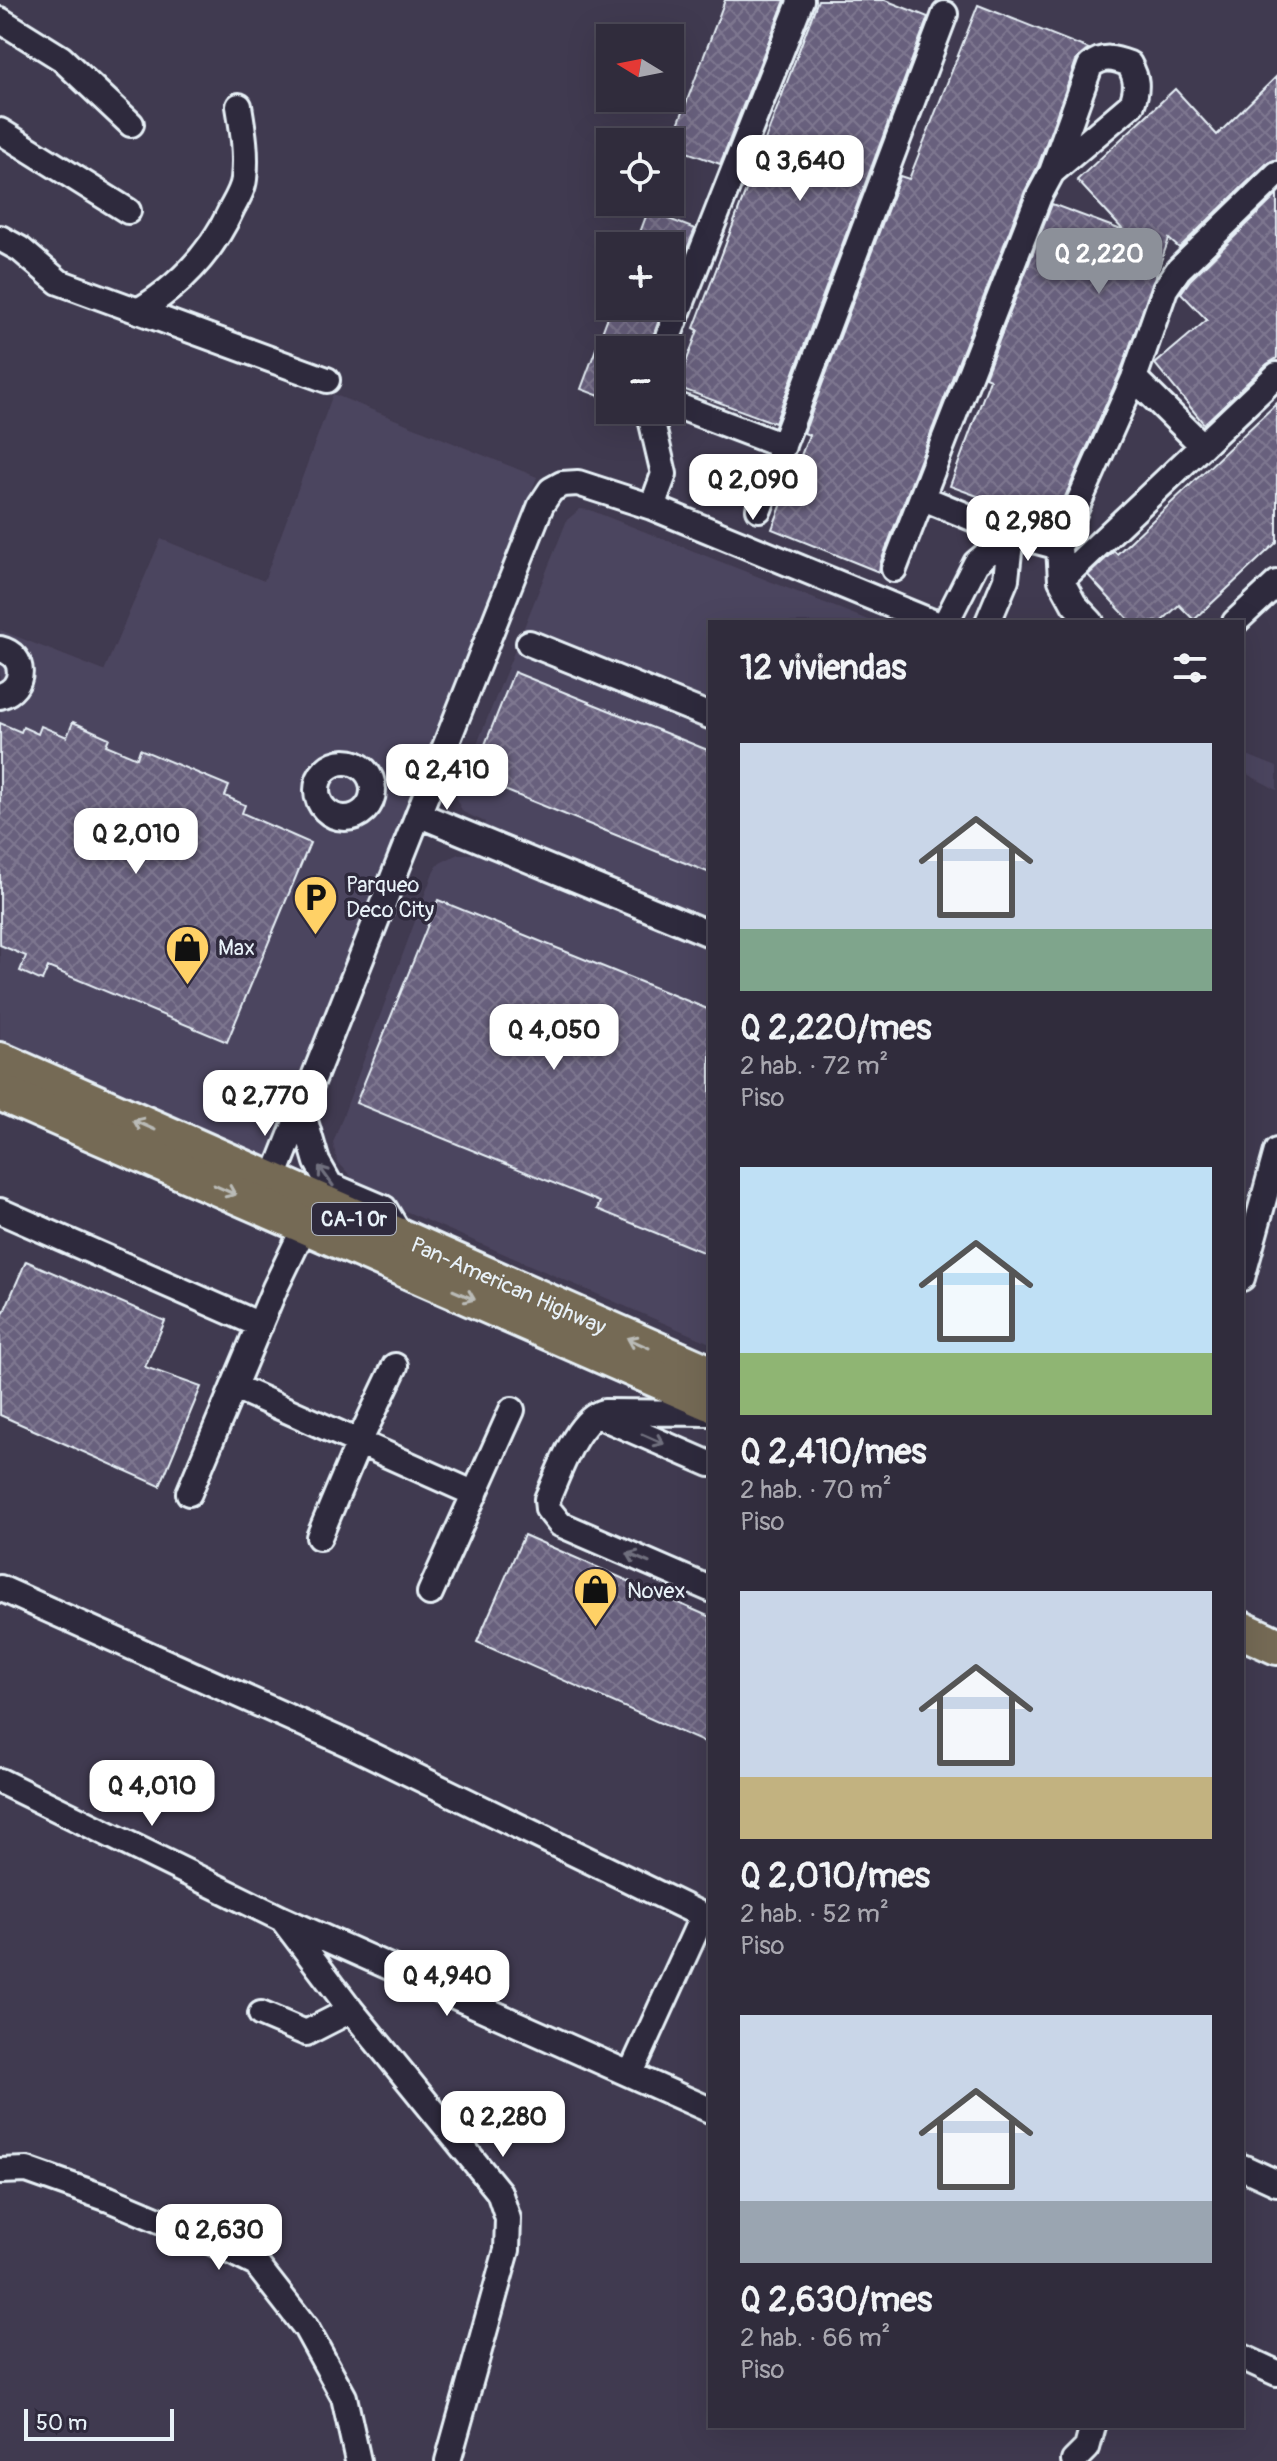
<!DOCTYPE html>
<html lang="es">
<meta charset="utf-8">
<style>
:root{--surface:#302c3c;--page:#3c3847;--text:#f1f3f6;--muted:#a8a7af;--line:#4b4856;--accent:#8c9099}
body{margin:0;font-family:Pangolin,sans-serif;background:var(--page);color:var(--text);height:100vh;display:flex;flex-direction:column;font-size:30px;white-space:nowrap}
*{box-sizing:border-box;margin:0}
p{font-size:26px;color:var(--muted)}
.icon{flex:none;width:44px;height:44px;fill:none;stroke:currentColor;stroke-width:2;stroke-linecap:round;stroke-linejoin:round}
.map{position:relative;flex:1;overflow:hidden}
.sheet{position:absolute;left:708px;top:620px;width:536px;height:1808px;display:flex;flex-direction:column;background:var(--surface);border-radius:0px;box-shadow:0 8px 32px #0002,0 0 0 2px var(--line)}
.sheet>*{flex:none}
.needle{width:52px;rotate:280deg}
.tools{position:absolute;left:596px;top:24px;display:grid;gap:16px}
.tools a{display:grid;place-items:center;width:88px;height:88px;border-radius:0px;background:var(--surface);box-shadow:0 8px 32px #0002,0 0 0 2px var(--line);font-size:40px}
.scale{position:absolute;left:24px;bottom:20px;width:150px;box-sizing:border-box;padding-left:8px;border:4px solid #e8f1f8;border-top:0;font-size:22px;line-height:28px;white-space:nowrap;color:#e8f1f8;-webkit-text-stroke:6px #2f2a3d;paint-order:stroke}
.price{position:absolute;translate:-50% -68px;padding:0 18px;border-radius:16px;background:#fff;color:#222;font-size:26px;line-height:52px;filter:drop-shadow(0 2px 4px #0008)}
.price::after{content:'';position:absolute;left:50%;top:48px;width:24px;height:18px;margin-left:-12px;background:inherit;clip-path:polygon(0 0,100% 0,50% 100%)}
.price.current{background:var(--accent);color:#fff}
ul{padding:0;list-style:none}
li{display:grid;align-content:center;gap:16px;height:424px;padding:0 32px}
li span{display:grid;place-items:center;height:248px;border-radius:0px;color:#555}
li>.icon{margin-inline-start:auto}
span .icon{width:144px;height:144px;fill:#fffc;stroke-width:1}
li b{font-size:34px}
h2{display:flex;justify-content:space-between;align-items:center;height:96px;padding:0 32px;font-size:34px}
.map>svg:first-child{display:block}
.built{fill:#4c455e}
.building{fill:url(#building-cross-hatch);stroke:#e8f1f8;stroke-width:2}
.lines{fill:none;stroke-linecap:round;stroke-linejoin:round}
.minor-casing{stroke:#e8f1f8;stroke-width:30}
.highway-casing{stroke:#e8f1f8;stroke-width:42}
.minor{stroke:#2f2a3d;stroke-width:24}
.highway{stroke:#756a55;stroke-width:36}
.oneway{stroke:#babbb7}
.oneway2{stroke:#70707e}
.labels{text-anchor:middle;stroke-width:7;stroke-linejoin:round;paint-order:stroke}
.shield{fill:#2f2a3d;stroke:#b0b5c0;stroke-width:2}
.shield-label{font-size:20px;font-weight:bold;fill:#e8f1f8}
.poi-label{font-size:22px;fill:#e8f1f8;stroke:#2f2a3d;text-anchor:start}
.street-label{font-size:22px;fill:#e8f1f8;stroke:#2f2a3d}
</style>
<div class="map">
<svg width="1277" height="2461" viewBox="0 0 1277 2461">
<defs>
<pattern id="building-cross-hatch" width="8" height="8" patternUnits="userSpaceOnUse" patternTransform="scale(2)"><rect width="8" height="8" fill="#68607d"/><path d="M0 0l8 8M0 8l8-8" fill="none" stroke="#7e7790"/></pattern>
</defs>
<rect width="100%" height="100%" fill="#403a50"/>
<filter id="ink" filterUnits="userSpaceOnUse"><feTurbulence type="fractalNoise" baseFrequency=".0125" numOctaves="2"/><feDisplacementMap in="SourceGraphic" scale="16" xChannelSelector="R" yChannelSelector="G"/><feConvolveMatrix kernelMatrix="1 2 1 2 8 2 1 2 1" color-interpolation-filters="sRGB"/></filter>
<g filter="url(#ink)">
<path class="built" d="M 333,394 L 537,477 L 269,1161 L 0,1042 L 0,630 L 104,671 L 161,539 L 264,581 Z
M 580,509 L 590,510 L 873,622 L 710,622 L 710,1343 L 359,1191 L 358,1184 L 337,1161 L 333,1143 L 434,870 L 440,863 L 458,854 L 472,854 L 485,822 L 463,812 L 456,799 L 457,794 L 567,520 Z
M 1242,753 L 1277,767 L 1277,790 L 1247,774 L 1242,783 Z"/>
<path class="building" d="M 725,0 L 785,0 L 720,164 L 670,146 Z
M 818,0 L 885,0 L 928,17 L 775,423 L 677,387 L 698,330 L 694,328 Z
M 978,5 L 1089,49 L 1076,61 L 1038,166 L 1025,191 L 880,564 L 879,572 L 772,529 L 809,435 L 804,433 L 900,176 L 909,179 Z
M 1277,76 L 1277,159 L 1267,163 L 1179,248 L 1169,239 L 1120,373 L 1053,524 L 950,486 L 990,379 L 985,377 L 1052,204 L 1124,231 L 1077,180 L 1175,89 L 1217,135 Z
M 1277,195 L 1277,358 L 1267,364 L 1204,424 L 1155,364 L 1207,320 L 1181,293 L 1190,280 Z
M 648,211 L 695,229 L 670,291 L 670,246 L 635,246 Z
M 612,306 L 664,306 L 648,350 L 610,350 L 610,400 L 581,389 Z
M 1277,403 L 1277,542 L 1194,620 L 1179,605 L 1161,622 L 1131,622 L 1088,575 L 1114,551 L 1117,554 Z
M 514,672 L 710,751 L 710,873 L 472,777 Z
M 73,722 L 109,738 L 106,745 L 137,758 L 140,749 L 229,786 L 225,796 L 245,805 L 242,813 L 310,843 L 227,1042 L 48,967 L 42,981 L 20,971 L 26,956 L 0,945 L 0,723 L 21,732 L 23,727 L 38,734 L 41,726 L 67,737 Z
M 438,900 L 710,1010 L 710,1255 L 597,1209 L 600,1202 L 356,1103 Z
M 26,1261 L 165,1321 L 145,1367 L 201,1387 L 160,1486 L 0,1415 L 0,1321 Z
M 524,1535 L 710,1617 L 710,1745 L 477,1642 Z"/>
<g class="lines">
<defs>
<path id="minor" d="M 0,20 L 61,58 L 131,124
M 0,131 L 128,211
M 0,238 L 20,249 L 59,282 L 327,380
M 138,311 C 180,286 212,252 232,208 C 237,199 243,189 244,179 C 247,154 243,130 239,106
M 663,350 L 801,0
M 1134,378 L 1202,445
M 670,403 L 783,446
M 649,410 L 664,474 L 652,507
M 923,498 L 1011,534 L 1059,547
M 759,509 L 945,14
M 894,569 L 1039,196 L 1052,172 L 1090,66 C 1103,55 1114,58 1129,64 C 1137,78 1138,88 1132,104 L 1052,172
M 1061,580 L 1277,375
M 946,622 L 976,563 L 1011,534
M 988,622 L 1006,579 L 1011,534
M 1091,622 L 1074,604 L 1061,580 L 1059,547 L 1134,378 L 1165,289 L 1178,270 L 1277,174
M 1235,622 L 1277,583
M 529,643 L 710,716
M 0,649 C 27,655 26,689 0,696
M317 790a28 28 0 1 1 56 0a28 28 0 1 1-56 0Z
M 420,815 L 710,934
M 302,1111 L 317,1162 L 330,1185 L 384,1208 L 402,1238
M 272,1183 L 541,505 L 551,490 L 562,484 L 578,483 L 652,507 L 932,622
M 0,1211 L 260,1325
M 1242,1278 L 1277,1151
M 235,1387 L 475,1494
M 710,1413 L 604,1412 C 576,1419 559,1473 547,1499 L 548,1509 L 560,1524 L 710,1589
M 602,1417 L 710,1464
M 189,1493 L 275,1288 L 305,1226
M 319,1537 L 359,1442 L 395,1366
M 0,1588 L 351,1745 L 710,1919
M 430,1593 L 512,1410
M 0,1781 L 282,1919 L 710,2110
M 283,1920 L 351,2010 L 499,2192 L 508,2219 L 507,2250 L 448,2461
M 261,2014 L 306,2033 L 351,2010
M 631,2073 L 703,1915
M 1242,2167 L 1277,2183
M 0,2171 L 27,2170 L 109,2199 L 216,2244 L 256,2264 L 306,2328 L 344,2397 L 358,2461
M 1242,2357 L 1277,2373
M 1074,2461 L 1087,2448 L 1093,2426"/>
<g id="highway">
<path id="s1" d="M 0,1061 L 710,1374"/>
<path d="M 0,1092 L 710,1402"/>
<path d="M 1242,1630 L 1277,1646"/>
</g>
</defs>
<use href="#minor" class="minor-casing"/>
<use href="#highway" class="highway-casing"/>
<use href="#minor" class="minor"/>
<use href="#highway" class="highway"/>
</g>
<defs><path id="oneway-shaft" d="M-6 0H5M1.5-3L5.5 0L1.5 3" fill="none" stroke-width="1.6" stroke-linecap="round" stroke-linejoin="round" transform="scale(2)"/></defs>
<g class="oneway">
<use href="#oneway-shaft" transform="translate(144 1125) rotate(-156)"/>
<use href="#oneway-shaft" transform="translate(225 1190) rotate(24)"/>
<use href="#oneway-shaft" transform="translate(464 1295) rotate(23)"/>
<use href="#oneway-shaft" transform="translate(638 1343) rotate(-156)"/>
</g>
<g class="oneway2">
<use href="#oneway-shaft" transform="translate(326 1176) rotate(-126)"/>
<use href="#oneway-shaft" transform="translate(653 1439) rotate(24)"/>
<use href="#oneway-shaft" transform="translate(638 1558) rotate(-157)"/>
</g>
</g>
<defs>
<symbol id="parking-pin" viewBox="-11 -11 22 30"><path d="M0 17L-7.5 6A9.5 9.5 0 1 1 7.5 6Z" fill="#ffd166" stroke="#2f2a3d"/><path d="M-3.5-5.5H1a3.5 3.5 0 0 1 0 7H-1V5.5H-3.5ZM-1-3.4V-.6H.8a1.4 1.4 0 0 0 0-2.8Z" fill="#111"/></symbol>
<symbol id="shop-pin" viewBox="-11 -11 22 30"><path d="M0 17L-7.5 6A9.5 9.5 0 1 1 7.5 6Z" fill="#ffd166" stroke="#2f2a3d"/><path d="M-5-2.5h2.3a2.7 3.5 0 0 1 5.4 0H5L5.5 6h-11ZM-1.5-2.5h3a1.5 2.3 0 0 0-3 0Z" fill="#111"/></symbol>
</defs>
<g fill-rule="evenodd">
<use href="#parking-pin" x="290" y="872" width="51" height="69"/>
<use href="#shop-pin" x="162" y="922" width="51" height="69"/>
<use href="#shop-pin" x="570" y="1564" width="51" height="69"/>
</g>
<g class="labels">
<rect class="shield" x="312" y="1203" width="84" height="32" rx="6"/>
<g class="shield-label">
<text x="354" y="1226">CA-1 Or</text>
</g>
<g class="poi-label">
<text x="346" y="892">Parqueo<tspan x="346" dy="25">Deco City</tspan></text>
<text x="218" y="955">Max</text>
<text x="627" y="1598">Novex</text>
</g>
<g class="street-label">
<text dy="8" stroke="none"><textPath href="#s1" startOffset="556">Pan-American Highway</textPath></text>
</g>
</g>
</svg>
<div class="tools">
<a><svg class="needle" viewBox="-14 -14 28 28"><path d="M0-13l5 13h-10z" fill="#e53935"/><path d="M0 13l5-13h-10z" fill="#a8a7af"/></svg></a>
<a><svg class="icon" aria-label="locate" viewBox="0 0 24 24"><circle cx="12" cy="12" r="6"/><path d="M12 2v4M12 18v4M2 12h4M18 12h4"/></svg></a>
<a>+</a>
<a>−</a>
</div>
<div class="scale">50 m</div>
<b class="price" style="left:800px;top:203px">Q 3,640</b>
<b class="price current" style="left:1099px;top:296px">Q 2,220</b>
<b class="price" style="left:753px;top:522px">Q 2,090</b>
<b class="price" style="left:1028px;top:563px">Q 2,980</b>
<b class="price" style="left:447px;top:812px">Q 2,410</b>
<b class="price" style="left:136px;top:876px">Q 2,010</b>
<b class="price" style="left:554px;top:1072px">Q 4,050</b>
<b class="price" style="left:265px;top:1138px">Q 2,770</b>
<b class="price" style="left:152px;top:1828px">Q 4,010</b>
<b class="price" style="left:447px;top:2018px">Q 4,940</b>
<b class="price" style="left:503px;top:2159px">Q 2,280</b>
<b class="price" style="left:219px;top:2272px">Q 2,630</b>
<section class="sheet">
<h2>12 viviendas<svg class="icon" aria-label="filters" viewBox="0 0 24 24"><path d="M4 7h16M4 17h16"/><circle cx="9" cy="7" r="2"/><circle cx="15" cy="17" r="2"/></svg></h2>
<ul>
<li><span style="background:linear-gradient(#c9d6e8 75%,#7fa58c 0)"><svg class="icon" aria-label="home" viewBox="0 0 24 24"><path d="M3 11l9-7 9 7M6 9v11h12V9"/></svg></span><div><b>Q 2,220/mes</b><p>2 hab. · 72 m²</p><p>Piso</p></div></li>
<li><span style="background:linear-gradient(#bfe0f5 75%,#8fb573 0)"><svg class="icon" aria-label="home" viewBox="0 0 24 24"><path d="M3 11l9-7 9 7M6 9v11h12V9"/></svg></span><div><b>Q 2,410/mes</b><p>2 hab. · 70 m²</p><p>Piso</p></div></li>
<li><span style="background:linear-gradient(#c9d6e8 75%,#c2b280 0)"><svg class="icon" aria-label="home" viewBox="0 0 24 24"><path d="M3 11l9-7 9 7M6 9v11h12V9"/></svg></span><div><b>Q 2,010/mes</b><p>2 hab. · 52 m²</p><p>Piso</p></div></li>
<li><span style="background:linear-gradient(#c9d6e8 75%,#9aa5b1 0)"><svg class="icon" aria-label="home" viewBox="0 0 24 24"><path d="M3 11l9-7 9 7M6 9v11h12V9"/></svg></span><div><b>Q 2,630/mes</b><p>2 hab. · 66 m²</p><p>Piso</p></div></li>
</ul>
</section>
</div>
